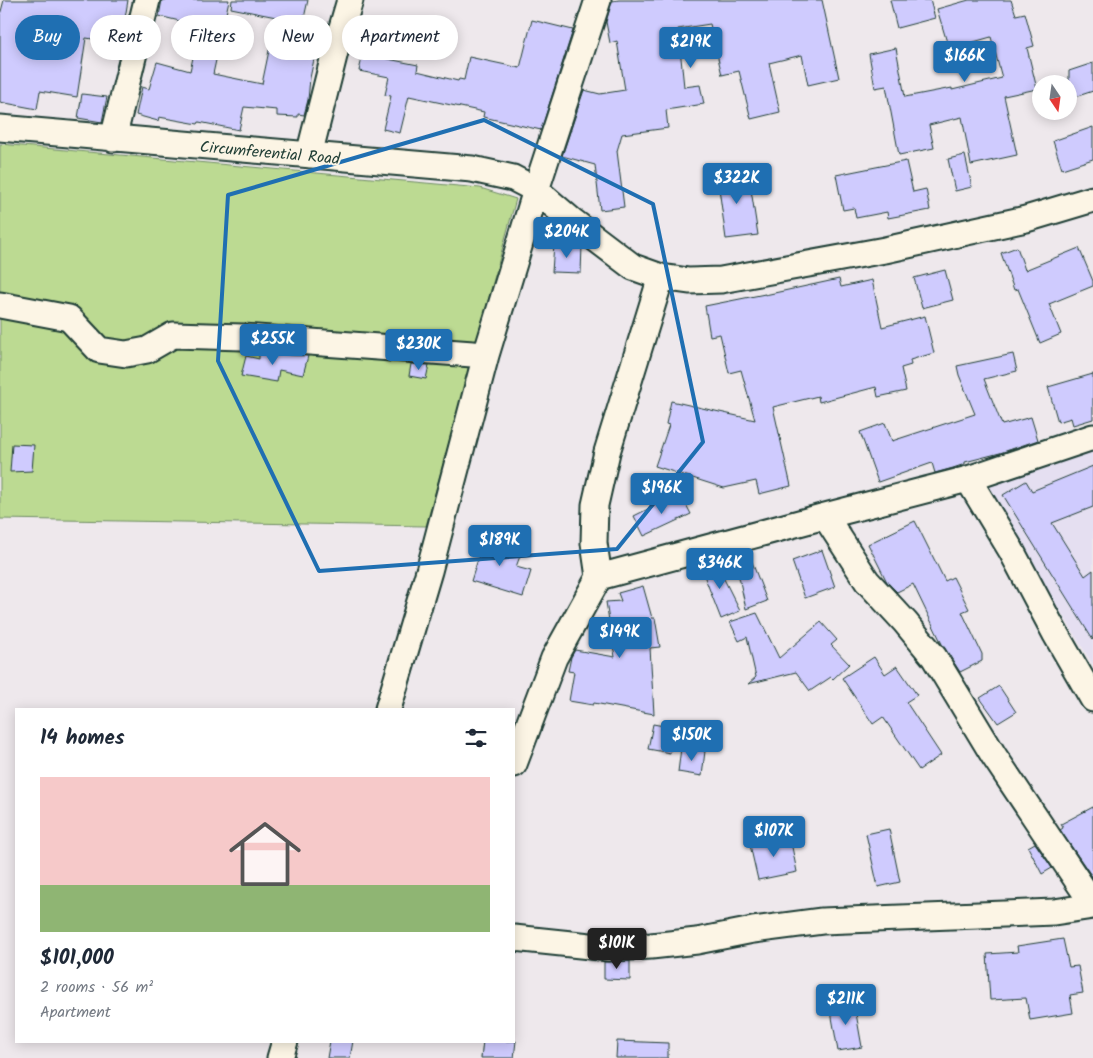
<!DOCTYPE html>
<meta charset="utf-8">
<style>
:root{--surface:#fff;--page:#f2f2f3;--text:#1f2937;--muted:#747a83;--line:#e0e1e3;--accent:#1f6fb2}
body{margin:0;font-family:Kalam,sans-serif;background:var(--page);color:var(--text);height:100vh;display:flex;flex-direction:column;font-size:19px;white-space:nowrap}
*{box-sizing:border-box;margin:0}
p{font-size:16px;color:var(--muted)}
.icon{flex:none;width:28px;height:28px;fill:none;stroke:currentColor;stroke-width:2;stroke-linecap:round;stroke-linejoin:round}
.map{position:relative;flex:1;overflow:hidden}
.sheet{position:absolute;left:15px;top:708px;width:500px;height:335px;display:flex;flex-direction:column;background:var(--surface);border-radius:0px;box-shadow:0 2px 12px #0003}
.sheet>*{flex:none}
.banner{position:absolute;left:15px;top:15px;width:500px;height:45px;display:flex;gap:10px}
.needle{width:32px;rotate:167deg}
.controls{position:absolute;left:1032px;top:75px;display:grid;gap:10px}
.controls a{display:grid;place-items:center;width:45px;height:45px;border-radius:50%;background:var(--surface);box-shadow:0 2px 12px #0003;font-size:25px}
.price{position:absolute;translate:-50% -42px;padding:0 11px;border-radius:5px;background:var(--accent);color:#fff;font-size:16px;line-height:32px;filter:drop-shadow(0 1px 2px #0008)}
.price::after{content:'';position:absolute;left:50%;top:30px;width:15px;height:11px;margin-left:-8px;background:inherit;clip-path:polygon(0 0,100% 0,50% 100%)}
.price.on{background:#222;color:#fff}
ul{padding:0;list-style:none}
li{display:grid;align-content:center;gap:10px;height:265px;padding:0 25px}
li+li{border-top:1px solid var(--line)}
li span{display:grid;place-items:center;height:155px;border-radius:0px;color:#555}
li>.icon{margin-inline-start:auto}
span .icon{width:90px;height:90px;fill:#fffc;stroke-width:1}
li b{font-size:21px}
h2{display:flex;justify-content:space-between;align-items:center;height:60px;padding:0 25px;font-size:21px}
.pill{padding:0 18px;border-radius:22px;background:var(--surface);box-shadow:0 2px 12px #0003;font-size:18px;line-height:45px}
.pill.on{background:var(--accent);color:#fff}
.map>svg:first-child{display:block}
.built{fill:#e5dff1}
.green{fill:#bcda92;stroke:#6e8c63}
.building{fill:#cfcbfe;stroke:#1f3d34}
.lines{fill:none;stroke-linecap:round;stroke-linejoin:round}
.minor-casing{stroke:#1f3d34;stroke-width:29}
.minor{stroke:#fcf5e5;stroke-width:25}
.marked{fill:none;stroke:#1f6fb2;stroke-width:4;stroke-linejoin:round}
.labels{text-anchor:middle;stroke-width:4;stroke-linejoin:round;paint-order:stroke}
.street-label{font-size:16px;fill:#1f3d34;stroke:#fcf5e5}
</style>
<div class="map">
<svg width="1093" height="1058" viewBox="0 0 1093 1058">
<rect width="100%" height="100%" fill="#eee8ec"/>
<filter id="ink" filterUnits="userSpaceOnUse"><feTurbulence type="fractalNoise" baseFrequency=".02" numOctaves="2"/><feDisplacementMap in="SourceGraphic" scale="10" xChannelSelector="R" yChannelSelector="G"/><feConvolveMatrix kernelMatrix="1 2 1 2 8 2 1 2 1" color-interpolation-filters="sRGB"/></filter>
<g filter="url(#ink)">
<path class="built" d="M 1093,450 L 1093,665 L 988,490 L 996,480 Z"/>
<path class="green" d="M 0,144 L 480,188 L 516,199 L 426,526 L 0,519 Z"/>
<path class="building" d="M 4,0 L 128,0 L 121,43 L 86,38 L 77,97 L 40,91 L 37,109 L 0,102 L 0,15 Z
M 162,0 L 229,0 L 213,74 L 262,84 L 276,17 L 231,8 L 232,0 L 308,0 L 302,27 L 320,31 L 310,78 L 308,100 L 304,115 L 298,114 L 298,117 L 277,116 L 277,110 L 244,107 L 239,130 L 199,122 L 198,124 L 159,117 L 158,121 L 136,115 L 142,87 L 149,89 L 157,62 L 190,71 L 200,26 L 159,16 Z
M 619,0 L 822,0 L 839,78 L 808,85 L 802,55 L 769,63 L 780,112 L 751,119 L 739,71 L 722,75 L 710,24 L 678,29 L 684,87 L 700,85 L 704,104 L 666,110 L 668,128 L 622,134 L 617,151 L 624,207 L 600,210 L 595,165 L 562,156 L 584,90 L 600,94 L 625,90 L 617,41 L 610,43 L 606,22 L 612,1 Z
M 890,0 L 930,0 L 935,18 L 897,28 Z
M 969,0 L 1011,0 L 1016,15 L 1025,13 L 1034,46 L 1027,48 L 1037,89 L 1004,96 L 1017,155 L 971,165 L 962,117 L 929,125 L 934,148 L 899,155 L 886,86 L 875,88 L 869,54 L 896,48 L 905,97 L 952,88 L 952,90 L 1002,78 L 991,37 L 949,49 L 937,9 Z
M 532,20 L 573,30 L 541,130 L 483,117 L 484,112 L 409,96 L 400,133 L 383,129 L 391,96 L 385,95 L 389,77 L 359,71 L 363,54 L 418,65 L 417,71 L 458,81 L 459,79 L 464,80 L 469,57 L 520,68 Z
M 1093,63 L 1093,91 L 1069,99 L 1069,71 Z
M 82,94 L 107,97 L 102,122 L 78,118 Z
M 1093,127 L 1093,159 L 1062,169 L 1053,141 Z
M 965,155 L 972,187 L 955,191 L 948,159 Z
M 906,161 L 913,192 L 926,189 L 930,210 L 888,218 L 887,212 L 856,218 L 854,208 L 843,210 L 836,175 Z
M 748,170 L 758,235 L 726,239 L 717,174 Z
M 554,244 L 580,245 L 582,246 L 581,273 L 552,272 Z
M 1017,247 L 1025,270 L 1079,248 L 1093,281 L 1093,286 L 1049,304 L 1061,334 L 1040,343 L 1018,289 L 1014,290 L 1001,253 Z
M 945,270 L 953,300 L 922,308 L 914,278 Z
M 839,279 L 841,287 L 872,280 L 882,327 L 925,316 L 934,353 L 910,360 L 911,365 L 901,368 L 906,391 L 878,397 L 876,387 L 819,402 L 818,396 L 773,407 L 791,486 L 759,494 L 756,481 L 724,488 L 655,466 L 669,425 L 666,424 L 671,401 L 755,420 L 741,370 L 729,373 L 720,334 L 710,336 L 705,306 L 765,294 L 765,295 Z
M 259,353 L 308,356 L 303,375 L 279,370 L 277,382 L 241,376 L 246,356 L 259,359 Z
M 1013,354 L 1017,371 L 984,379 L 1002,425 L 1031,417 L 1038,440 L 1000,453 L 965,462 L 965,464 L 953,468 L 935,473 L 932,463 L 878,482 L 860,432 L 885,423 L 892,441 L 975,414 L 959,375 L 957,366 Z
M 411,364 L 429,365 L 426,379 L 409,376 Z
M 1093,374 L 1093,419 L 1073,425 L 1071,418 L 1058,422 L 1048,387 Z
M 12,444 L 34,445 L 32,471 L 10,472 Z
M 1093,466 L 1093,507 L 1052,523 L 1085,576 L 1093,570 L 1093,640 L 1003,495 L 1026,481 L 1032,491 Z
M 680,493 L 691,514 L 644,536 L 634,516 Z
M 915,521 L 945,581 L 953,577 L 969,609 L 962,612 L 982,654 L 982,661 L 960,672 L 942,644 L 913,584 L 897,592 L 887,582 L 868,544 Z
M 487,531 L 507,537 L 503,551 L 520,556 L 516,567 L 531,571 L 523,597 L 471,581 Z
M 822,550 L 835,587 L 805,598 L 792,561 Z
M 715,561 L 740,611 L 721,619 L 700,565 Z
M 752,562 L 767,601 L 746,609 L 737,568 Z
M 643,586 L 652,618 L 655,618 L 660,647 L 650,648 L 654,714 L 594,703 L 593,705 L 569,701 L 574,672 L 568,671 L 571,657 L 575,650 L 615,657 L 606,602 L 621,601 L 618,593 Z
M 757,613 L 779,658 L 821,622 L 837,640 L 831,645 L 849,664 L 833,679 L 831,677 L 810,691 L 796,672 L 748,684 L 756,677 L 747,637 L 739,641 L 730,622 Z
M 874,657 L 885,674 L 897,666 L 917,695 L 906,702 L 941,755 L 919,770 L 883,717 L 873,724 L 842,678 Z
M 999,686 L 1016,712 L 998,723 L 980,698 Z
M 653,724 L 675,728 L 670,753 L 648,749 Z
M 681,748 L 705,751 L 702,776 L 678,772 Z
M 1093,807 L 1093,878 L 1060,830 L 1063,828 L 1061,824 Z
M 889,829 L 900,882 L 878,887 L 866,834 Z
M 790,837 L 797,872 L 758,880 L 750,845 Z
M 1035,843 L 1052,868 L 1042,874 L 1028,847 Z
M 1063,939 L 1069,967 L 1078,966 L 1083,993 L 1070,995 L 1073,1013 L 1030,1020 L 1026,998 L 990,1000 L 987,954 L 1018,952 L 1017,946 Z
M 630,961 L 630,980 L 604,979 L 604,962 Z
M 854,1002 L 862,1047 L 838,1051 L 830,1006 Z
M 330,1041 L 353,1041 L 350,1058 L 327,1058 Z
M 483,1041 L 516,1041 L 514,1058 L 481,1058 Z
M 617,1041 L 668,1043 L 668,1058 L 616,1058 Z"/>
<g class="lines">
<defs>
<path id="minor" d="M 0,128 L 472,169 L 513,178 L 536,190 L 571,220 L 633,267 L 661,277 L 689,281 L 721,280 L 885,250 L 1026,219 L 1093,199
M 113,139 L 147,0
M 309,155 L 336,48 L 350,0
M 0,305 L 69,318 L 99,350 L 126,354 L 147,350 L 173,335 L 243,337 L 486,355
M 968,479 L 1011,550 L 1055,633 L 1093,699
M 825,516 L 867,581 L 905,622 L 934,657 L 994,756 L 1093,904
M 599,577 L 594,543 L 595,505 L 607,452 L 661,277
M 388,709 L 429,571 L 486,355 L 514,263 L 536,190 L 598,0
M 514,764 L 554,658 L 599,577 L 825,516 L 968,479 L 1093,437
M 514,938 L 609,948 L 651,946 L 697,941 L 753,930 L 822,921 L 1054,912 L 1093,906
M 280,1058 L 285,1041"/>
</defs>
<use href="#minor" class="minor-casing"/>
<use href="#minor" class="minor"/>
</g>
</g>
<path class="marked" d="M 484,120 L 653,204 L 703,442 L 617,549 L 319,571 L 218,361 L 228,195 Z"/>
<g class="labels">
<g class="street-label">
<text transform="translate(270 152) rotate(5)" y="6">Circumferential Road</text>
</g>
</g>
</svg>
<div class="controls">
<a><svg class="needle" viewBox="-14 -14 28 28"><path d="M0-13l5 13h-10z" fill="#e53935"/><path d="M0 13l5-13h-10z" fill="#747a83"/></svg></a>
</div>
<b class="price" style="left:691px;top:69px">$219K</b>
<b class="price" style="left:965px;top:83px">$166K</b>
<b class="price" style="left:737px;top:205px">$322K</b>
<b class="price" style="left:567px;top:259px">$204K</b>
<b class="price" style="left:273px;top:366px">$255K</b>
<b class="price" style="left:419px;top:371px">$230K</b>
<b class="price" style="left:662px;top:515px">$196K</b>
<b class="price" style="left:500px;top:567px">$189K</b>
<b class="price" style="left:720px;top:590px">$346K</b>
<b class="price" style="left:620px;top:659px">$149K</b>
<b class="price" style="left:692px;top:762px">$150K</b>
<b class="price" style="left:774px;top:858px">$107K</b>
<b class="price on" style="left:617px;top:970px">$101K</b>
<b class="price" style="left:846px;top:1026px">$211K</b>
<div class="banner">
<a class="pill on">Buy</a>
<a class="pill">Rent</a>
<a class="pill">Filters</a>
<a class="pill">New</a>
<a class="pill">Apartment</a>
</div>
<section class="sheet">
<h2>14 homes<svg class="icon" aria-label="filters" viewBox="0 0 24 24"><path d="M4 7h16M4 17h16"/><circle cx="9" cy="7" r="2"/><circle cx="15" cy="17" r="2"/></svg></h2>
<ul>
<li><span style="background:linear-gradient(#f6c9c9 70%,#8fb573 0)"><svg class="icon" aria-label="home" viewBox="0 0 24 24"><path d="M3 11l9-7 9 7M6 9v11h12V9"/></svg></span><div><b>$101,000</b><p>2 rooms · 56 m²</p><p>Apartment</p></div></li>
</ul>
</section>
</div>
